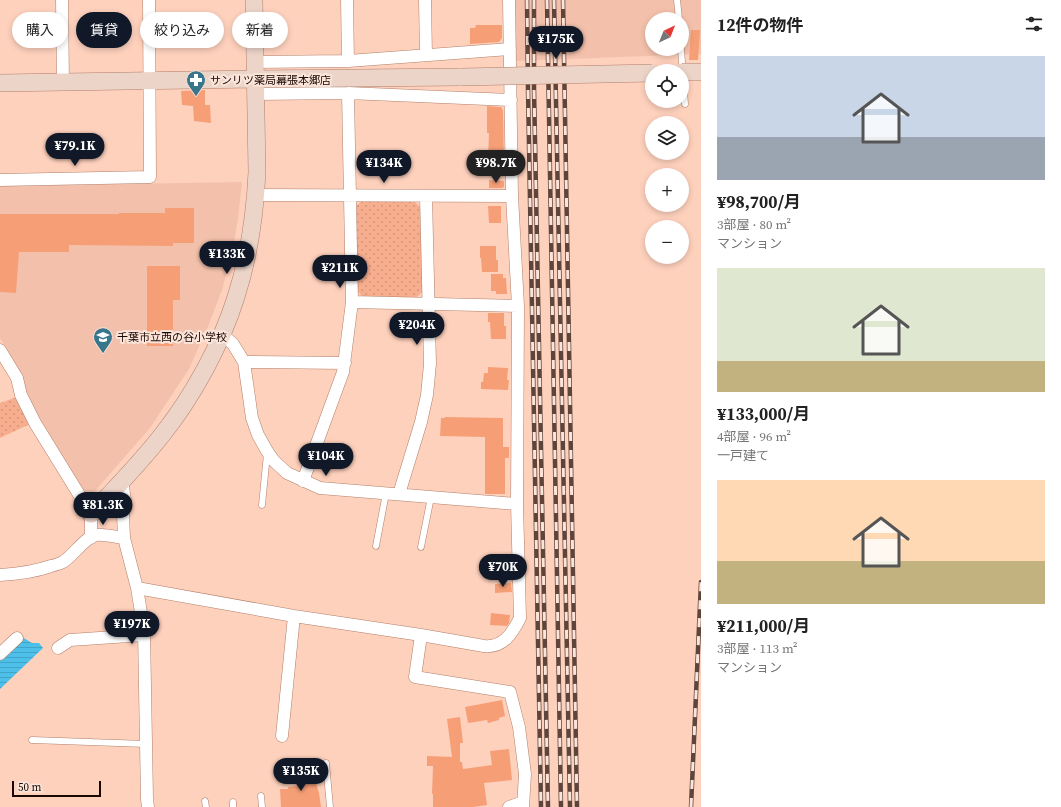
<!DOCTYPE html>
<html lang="ja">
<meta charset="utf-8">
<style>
:root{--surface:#fff;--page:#f6f6f6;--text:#222;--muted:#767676;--accent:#111827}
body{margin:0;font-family:"Source Serif 4","Noto Sans JP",serif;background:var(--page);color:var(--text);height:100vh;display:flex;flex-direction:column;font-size:15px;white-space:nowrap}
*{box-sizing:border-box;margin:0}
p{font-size:13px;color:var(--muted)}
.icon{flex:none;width:22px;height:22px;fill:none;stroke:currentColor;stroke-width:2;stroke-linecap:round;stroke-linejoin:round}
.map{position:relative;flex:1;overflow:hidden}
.side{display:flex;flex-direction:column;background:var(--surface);width:360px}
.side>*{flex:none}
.hud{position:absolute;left:12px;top:12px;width:380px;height:36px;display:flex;gap:8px}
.needle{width:26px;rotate:43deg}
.tools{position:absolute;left:645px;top:12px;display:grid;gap:8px}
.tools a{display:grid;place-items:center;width:44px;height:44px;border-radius:50%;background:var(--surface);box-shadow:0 2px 6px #0003;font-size:20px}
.scale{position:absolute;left:12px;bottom:10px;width:89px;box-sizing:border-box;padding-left:4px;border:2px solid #1a0802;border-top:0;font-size:11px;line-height:14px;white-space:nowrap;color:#1a0802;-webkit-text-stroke:3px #fbe4da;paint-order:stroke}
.price{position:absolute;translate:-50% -34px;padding:0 9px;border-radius:14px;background:var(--accent);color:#fff;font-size:13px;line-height:26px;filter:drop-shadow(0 1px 2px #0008)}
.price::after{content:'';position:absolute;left:50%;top:24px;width:12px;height:9px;margin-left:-6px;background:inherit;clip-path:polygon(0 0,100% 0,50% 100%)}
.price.selected{background:#222;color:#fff}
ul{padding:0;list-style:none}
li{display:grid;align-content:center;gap:8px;height:212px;padding:0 16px}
li span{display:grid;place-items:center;height:124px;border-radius:0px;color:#555}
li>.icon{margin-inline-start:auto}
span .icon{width:72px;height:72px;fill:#fffc;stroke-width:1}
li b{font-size:17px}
h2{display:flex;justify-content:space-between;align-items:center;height:48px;padding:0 16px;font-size:17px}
.chip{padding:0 14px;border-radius:18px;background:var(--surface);box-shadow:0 2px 6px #0003;font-size:14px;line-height:36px}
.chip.selected{background:var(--accent);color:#fff}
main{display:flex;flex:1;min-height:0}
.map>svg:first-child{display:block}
.built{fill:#f3c1ab;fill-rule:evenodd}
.park{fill:url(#park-dots)}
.water{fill:url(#water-rules)}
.building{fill:#f69f77}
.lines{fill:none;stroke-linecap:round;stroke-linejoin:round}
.lane-casing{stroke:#b27f69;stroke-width:7}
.street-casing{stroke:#b27f69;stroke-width:13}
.secondary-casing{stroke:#b27f69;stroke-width:18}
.lane{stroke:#fff;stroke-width:6}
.street{stroke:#fff;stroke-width:12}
.secondary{stroke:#ecd4c9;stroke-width:17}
.rail-casing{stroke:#5e443a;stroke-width:4.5}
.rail{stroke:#fbe4da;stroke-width:3;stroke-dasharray:9;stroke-linecap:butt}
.secondary-bridge-casing{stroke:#b27f69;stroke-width:18;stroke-linecap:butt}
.secondary-bridge{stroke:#ecd4c9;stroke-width:17}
.labels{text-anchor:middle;stroke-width:4;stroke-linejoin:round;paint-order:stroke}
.poi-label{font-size:11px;fill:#1a0802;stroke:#fbe4da;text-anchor:start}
</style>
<main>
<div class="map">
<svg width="701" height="807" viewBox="0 0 701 807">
<defs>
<pattern id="park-dots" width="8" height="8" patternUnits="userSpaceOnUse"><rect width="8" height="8" fill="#f7ae8e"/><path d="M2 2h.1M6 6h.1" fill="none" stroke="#d39479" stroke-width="1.8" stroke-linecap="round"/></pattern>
<pattern id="water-rules" width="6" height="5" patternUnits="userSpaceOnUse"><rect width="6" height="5" fill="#4cc0e9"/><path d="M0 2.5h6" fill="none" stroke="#42a4c6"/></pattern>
</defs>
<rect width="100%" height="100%" fill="#fed1bd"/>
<path class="built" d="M 515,0 L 701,0 L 701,54 L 516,61 ZM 652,19 L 682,19 L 682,49 L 652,49 Z
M 242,182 L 238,219 L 232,253 L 222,290 L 209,324 L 189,369 L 150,428 L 88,499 L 39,417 L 25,392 L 22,375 L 0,338 L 0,186 Z"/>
<path class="park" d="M 362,201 L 415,202 L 421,208 L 423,291 L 417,297 L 363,297 L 357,291 L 355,207 Z
M 17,397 L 30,424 L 0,438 L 0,403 Z"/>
<path class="water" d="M 22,637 L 32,643 L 39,643 L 43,648 L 0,689 L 0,658 Z"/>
<path class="building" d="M 476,25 L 502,25 L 502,38 L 499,42 L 470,44 L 470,28 L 475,28 Z
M 691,30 L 700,30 L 698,60 L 689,60 Z
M 205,90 L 205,105 L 210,105 L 211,123 L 194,121 L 193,106 L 182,105 L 181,91 Z
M 487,106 L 501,107 L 503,110 L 504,162 L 488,161 L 489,133 L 487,133 Z
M 489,180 L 504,181 L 504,187 L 502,188 L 489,188 Z
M 488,206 L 501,206 L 501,223 L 489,223 Z
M 165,208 L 194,208 L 194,243 L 173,243 L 173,246 L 69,245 L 69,252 L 19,252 L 16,293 L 0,292 L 0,214 L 119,214 L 119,213 L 165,213 Z
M 480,246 L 496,246 L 496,260 L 498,260 L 498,272 L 482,272 L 481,258 L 480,258 Z
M 147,266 L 180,266 L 180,300 L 173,300 L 173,346 L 147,346 Z
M 491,274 L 503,274 L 503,278 L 506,278 L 507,294 L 496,294 L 496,291 L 491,291 Z
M 488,313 L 504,313 L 504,326 L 506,326 L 506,339 L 491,339 L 490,322 L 488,322 Z
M 488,367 L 508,368 L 507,380 L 509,380 L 508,390 L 481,389 L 481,382 L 483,382 L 484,373 L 488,373 Z
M 445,417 L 503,418 L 503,447 L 509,447 L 509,458 L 505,458 L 505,494 L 485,494 L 485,437 L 440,436 L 441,418 L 445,418 Z
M 511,583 L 512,592 L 495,593 L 495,584 Z
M 491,613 L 510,615 L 509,623 L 507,626 L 490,625 Z
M 502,700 L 505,716 L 499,718 L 499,720 L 488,723 L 487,720 L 468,723 L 465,707 Z
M 460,717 L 463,743 L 460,743 L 460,762 L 462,762 L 463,769 L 492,765 L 490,751 L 509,749 L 512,780 L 484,783 L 487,805 L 473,807 L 433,807 L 433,794 L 432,794 L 433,766 L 427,766 L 427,756 L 452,757 L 447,719 Z
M 309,768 L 313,783 L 316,783 L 319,793 L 321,807 L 281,807 L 280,789 L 288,789 L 288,787 L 297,786 L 293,772 Z"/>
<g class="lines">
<defs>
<path id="lane" d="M 677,0 L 679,19
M 681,49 L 685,104
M 262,505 L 267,454
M 376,546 L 386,493
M 421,547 L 431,497
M 32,740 L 146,744
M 326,763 L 330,807
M 261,796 L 262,807
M 205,801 L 206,807
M 233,802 L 233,807"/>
<path id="street" d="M 62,0 L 63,82
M 347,0 L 348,61
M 425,0 L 426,55
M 255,62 L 348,61 L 510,49
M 255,94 L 348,93 L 511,100
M 0,180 L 150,177 L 149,0
M 255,195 L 512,196
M 352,302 L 518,306
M 222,334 L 233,344 L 244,362 L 252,418 L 258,435 L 267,451 L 274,461 L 287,473 L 320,488 L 517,504
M 0,350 L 17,378 L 21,395 L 35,423 L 91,514 L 91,538
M 244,362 L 345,363
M 122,481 L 125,500 L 123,515 L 124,538 L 137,588 L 144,631 L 147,799 L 148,807
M 303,481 L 343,372 L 352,302 L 348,93
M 399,494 L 421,422 L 427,395 L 430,364 L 426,196
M 0,575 C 18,574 34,572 51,566 C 55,565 59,564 63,562 C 73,556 85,537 96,535 C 101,534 118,537 124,538
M 137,588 L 294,616 L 421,635 L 484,646 C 503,648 512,634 520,618 L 517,504 L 518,306 L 512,196 L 509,0
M 421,635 L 415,677 L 510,692 L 519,727 L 525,774 L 523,807
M 58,648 L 70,640 L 144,635
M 0,654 L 17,638
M 282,736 L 294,616
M 509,807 L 523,802"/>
<path id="secondary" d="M 0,83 L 255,79 L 461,77
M 91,514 C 115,489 140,463 162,435 C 193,396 221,345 236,297 C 249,257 255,214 257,172 L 254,0"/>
</defs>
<use href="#lane" class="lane-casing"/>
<use href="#street" class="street-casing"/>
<use href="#secondary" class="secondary-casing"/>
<use href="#lane" class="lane"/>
<use href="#street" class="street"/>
<use href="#secondary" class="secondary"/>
<defs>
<path id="rail" d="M 527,0 L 528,89 L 541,807
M 534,0 L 534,89 L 548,807
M 547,0 L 561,807
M 554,0 L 570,807
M 563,0 L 577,807
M 691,807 L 701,582"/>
</defs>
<use href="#rail" class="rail-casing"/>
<use href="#rail" class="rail"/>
<defs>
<path id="secondary-bridge" d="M 682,72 L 701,72
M 461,77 L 652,73"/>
</defs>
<use href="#secondary-bridge" class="secondary-bridge-casing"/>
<use href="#secondary-bridge" class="secondary-bridge"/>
</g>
<defs>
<symbol id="pharmacy-pin" viewBox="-11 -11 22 30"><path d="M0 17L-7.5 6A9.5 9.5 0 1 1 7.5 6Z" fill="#39768c" stroke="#fbe4da"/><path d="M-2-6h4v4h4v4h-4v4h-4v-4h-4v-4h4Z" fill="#fff"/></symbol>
<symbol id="school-pin" viewBox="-11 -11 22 30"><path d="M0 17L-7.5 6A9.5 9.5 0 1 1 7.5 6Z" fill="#39768c" stroke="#fbe4da"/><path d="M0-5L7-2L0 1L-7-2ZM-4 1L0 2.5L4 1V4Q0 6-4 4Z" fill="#fff"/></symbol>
</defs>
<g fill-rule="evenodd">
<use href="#pharmacy-pin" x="185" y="69" width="22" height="30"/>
<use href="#school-pin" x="92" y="326" width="22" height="30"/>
</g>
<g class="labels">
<g class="poi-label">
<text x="210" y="84">サンリツ薬局幕張本郷店</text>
<text x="117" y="341">千葉市立西の谷小学校</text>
</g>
</g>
</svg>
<div class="tools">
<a><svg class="needle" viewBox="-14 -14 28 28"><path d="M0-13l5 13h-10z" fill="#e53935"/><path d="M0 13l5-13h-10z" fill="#767676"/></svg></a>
<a><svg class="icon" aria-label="locate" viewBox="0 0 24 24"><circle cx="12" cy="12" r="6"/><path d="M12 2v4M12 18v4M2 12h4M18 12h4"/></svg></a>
<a><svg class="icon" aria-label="layers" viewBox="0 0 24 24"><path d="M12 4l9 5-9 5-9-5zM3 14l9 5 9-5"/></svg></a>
<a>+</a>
<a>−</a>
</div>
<div class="scale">50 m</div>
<b class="price" style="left:556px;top:60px">¥175K</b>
<b class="price" style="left:75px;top:167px">¥79.1K</b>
<b class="price" style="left:384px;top:184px">¥134K</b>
<b class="price selected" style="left:496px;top:184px">¥98.7K</b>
<b class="price" style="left:227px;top:275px">¥133K</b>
<b class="price" style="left:340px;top:289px">¥211K</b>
<b class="price" style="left:417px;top:346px">¥204K</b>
<b class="price" style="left:326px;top:477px">¥104K</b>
<b class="price" style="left:103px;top:526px">¥81.3K</b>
<b class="price" style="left:503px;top:588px">¥70K</b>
<b class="price" style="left:132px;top:645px">¥197K</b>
<b class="price" style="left:301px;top:792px">¥135K</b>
<div class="hud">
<a class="chip">購入</a>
<a class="chip selected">賃貸</a>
<a class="chip">絞り込み</a>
<a class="chip">新着</a>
</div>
</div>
<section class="side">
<h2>12件の物件<svg class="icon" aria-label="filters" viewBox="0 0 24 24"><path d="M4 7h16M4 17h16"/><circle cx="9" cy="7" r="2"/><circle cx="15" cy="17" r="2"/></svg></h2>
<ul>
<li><span style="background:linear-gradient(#c9d6e8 65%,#9aa5b1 0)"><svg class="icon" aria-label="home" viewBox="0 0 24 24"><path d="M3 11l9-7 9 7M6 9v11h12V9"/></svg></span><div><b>¥98,700/月</b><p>3部屋 · 80 m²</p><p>マンション</p></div></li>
<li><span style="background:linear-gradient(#dfe7d0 75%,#c2b280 0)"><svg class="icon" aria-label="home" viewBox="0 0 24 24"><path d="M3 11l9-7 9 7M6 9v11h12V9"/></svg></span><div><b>¥133,000/月</b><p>4部屋 · 96 m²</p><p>一戸建て</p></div></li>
<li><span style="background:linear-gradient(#ffd9b3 65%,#c2b280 0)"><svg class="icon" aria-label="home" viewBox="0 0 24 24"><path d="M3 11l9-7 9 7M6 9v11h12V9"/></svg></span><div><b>¥211,000/月</b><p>3部屋 · 113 m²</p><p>マンション</p></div></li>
</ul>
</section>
</main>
